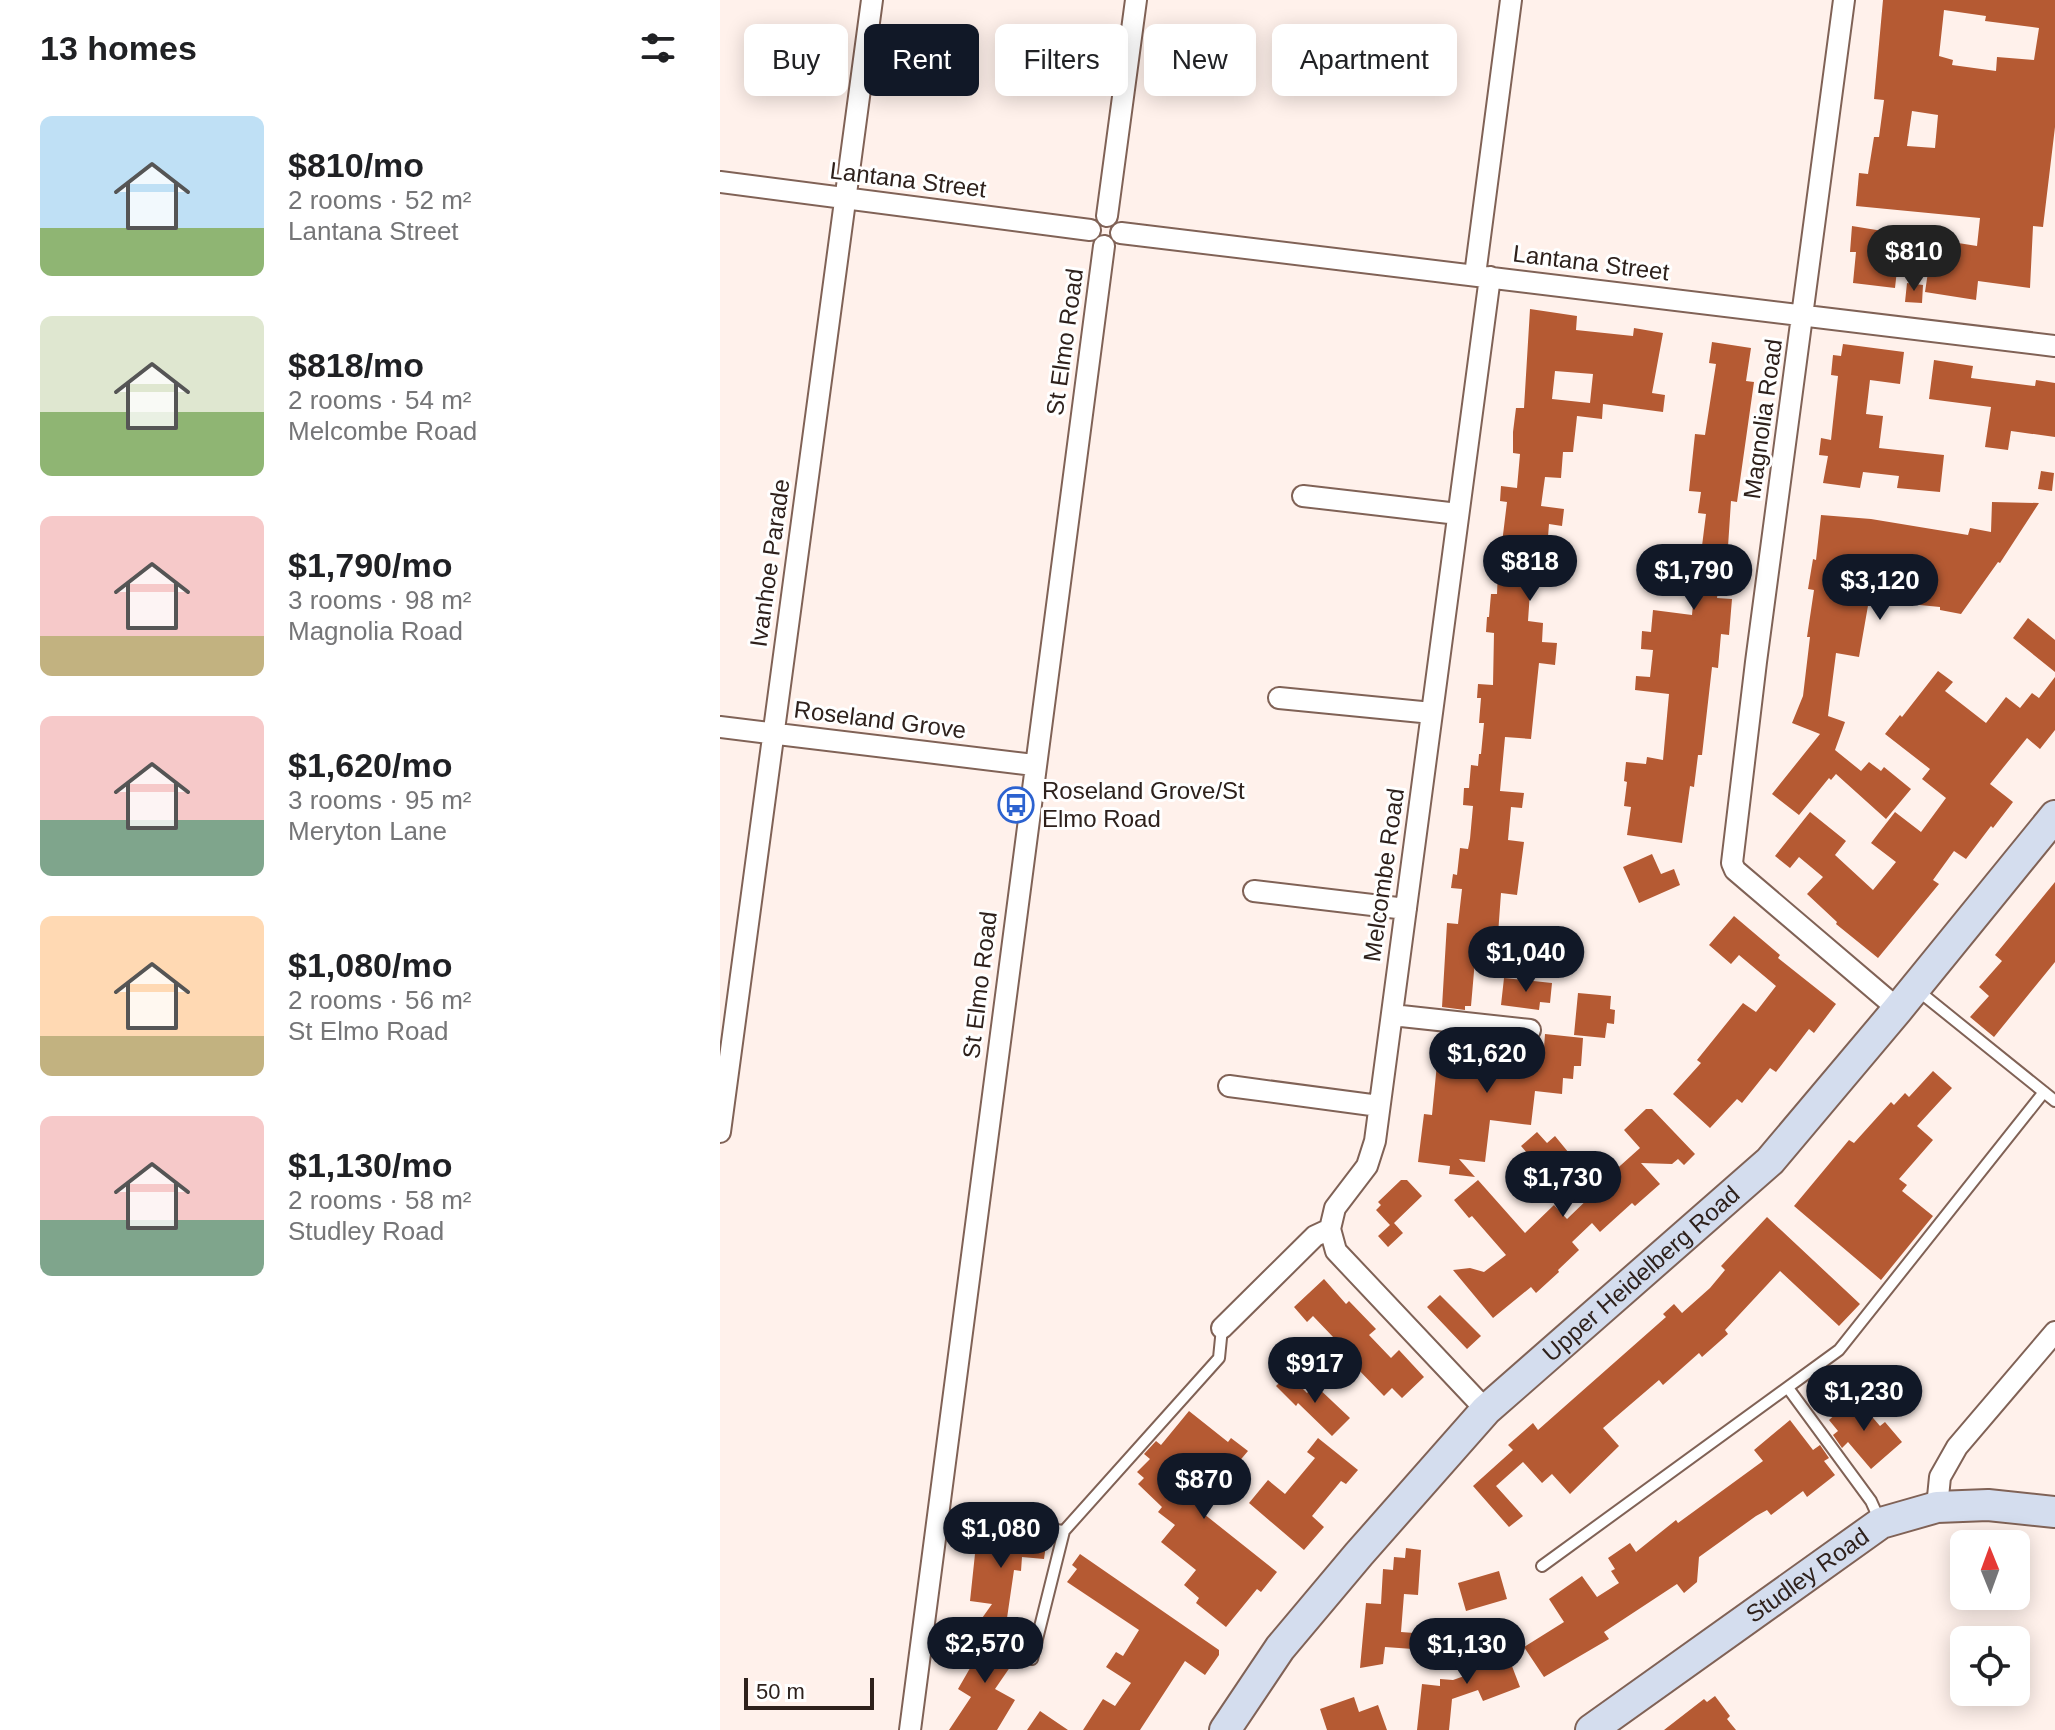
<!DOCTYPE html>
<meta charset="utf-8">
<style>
:root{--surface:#fff;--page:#f2f2f2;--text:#202124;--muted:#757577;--accent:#111827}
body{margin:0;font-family:Helvetica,sans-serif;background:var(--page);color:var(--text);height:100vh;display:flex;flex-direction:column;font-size:30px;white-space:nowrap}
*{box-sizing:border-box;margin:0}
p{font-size:26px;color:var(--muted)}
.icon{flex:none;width:44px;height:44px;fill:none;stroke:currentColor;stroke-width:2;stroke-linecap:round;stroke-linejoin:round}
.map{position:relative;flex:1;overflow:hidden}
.panel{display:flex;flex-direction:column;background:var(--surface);width:720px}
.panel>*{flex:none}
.hud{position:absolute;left:24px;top:24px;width:760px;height:72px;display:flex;gap:16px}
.needle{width:52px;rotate:359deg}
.fabs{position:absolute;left:1230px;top:1530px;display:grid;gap:16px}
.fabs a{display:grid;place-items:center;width:80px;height:80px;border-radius:12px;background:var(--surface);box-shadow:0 4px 20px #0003;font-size:40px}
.scale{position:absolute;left:24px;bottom:20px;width:130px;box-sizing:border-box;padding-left:8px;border:4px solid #2e211c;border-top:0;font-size:22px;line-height:28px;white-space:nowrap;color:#2e211c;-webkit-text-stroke:6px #fff;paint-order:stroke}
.price{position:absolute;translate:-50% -68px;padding:0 18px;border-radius:28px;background:var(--accent);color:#fff;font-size:26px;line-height:52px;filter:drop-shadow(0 2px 4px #0008)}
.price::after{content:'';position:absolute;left:50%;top:48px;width:24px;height:18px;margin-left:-12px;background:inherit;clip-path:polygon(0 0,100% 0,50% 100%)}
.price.selected{background:#222;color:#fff}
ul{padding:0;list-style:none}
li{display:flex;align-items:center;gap:24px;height:200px;padding:0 40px}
li span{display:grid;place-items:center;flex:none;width:224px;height:160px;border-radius:12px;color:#555}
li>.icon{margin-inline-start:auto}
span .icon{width:96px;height:96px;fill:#fffc;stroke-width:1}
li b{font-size:34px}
h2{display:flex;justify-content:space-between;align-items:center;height:96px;padding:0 40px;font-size:34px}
.tag{padding:0 28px;border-radius:12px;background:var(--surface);box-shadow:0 4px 20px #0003;font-size:28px;line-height:72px}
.tag.selected{background:var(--accent);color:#fff}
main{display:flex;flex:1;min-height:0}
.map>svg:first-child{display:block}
.building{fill:#b55a33;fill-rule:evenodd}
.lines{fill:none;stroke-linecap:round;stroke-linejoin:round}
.lane-casing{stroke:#806256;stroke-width:14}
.street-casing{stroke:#806256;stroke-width:24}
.secondary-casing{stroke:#806256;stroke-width:34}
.lane{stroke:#fff;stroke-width:10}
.street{stroke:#fff;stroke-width:20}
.secondary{stroke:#d4ddee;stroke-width:30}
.labels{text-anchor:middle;stroke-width:6;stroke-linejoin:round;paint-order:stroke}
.street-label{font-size:24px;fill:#2e211c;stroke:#fff}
.poi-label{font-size:24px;fill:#2e211c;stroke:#fff;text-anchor:start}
</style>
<main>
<section class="panel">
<h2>13 homes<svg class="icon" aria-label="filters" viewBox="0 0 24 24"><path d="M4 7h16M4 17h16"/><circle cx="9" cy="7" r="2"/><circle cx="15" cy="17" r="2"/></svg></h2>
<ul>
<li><span style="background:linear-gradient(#bfe0f5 70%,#8fb573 0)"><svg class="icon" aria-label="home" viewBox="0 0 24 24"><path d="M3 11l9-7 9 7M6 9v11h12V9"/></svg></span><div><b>$810/mo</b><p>2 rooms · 52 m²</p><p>Lantana Street</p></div></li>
<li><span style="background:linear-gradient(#dfe7d0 60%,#8fb573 0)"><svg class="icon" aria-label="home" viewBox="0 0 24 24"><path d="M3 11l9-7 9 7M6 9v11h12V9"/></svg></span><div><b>$818/mo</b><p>2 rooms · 54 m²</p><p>Melcombe Road</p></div></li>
<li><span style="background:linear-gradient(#f6c9c9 75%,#c2b280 0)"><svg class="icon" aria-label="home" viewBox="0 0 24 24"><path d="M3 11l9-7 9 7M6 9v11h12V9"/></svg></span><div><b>$1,790/mo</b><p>3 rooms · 98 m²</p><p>Magnolia Road</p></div></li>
<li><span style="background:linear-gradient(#f6c9c9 65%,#7fa58c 0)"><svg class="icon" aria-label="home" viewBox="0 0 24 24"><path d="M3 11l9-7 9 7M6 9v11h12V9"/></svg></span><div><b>$1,620/mo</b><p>3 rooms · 95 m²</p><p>Meryton Lane</p></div></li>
<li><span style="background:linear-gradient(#ffd9b3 75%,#c2b280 0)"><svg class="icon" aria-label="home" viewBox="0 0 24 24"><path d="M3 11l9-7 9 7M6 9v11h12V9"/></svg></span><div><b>$1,080/mo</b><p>2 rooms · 56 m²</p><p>St Elmo Road</p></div></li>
<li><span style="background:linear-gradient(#f6c9c9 65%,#7fa58c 0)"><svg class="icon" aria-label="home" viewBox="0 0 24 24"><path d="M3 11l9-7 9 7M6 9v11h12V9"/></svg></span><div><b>$1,130/mo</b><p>2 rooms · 58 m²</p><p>Studley Road</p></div></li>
</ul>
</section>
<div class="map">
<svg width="1335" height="1730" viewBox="0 0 1335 1730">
<rect width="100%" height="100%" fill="#fff1eb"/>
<path class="building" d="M 1163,0 L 1335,0 L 1335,127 L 1323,227 L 1313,226 L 1310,288 L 1258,281 L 1256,300 L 1205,292 L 1213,239 L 1257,246 L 1260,218 L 1136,206 L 1139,173 L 1148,174 L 1154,137 L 1159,137 L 1164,100 L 1154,99 ZM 1224,10 L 1266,16 L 1265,21 L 1319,28 L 1314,60 L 1277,57 L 1276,71 L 1232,65 L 1233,60 L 1219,56 ZM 1192,111 L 1218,115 L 1215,148 L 1187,146 Z
M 1132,226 L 1181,234 L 1175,288 L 1133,283 L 1136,252 L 1130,252 Z
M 1187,283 L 1203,285 L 1202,303 L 1185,302 Z
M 810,309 L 857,316 L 856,330 L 913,336 L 914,328 L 943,333 L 932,393 L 945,395 L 943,412 L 883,404 L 882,419 L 857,416 L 853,452 L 843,452 L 841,478 L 825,477 L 821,506 L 844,509 L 842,526 L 829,524 L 826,563 L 812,562 L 808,621 L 823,623 L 822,642 L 837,643 L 835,665 L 819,663 L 811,739 L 785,737 L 780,791 L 804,793 L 802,808 L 791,807 L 788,840 L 804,842 L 797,895 L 781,893 L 776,962 L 755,960 L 751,1006 L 745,1006 L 745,1010 L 722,1007 L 727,923 L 738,924 L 742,889 L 731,888 L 733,874 L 737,875 L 740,848 L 748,849 L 750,839 L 753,806 L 743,805 L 744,788 L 749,788 L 751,765 L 758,766 L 759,754 L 761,754 L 764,723 L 759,723 L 761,698 L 757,698 L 758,684 L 773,685 L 774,633 L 766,632 L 767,617 L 769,617 L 771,594 L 777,594 L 779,543 L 782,543 L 787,502 L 780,501 L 781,486 L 797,488 L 800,454 L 793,453 L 793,432 L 796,408 L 804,408 ZM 835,371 L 873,374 L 870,403 L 832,399 Z
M 992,342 L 1031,348 L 1026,381 L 1034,382 L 1017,502 L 1011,501 L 1007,562 L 1002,561 L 997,598 L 1012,599 L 1009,635 L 1001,634 L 998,668 L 992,667 L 982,755 L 978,755 L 974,787 L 970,786 L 962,843 L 907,835 L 911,807 L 904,806 L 907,782 L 904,781 L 906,762 L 926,764 L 927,757 L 943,760 L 949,694 L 915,690 L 916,676 L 930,677 L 933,650 L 921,649 L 922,631 L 931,632 L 933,610 L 972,615 L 976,569 L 950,566 L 952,550 L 981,554 L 986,514 L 978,513 L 981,492 L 969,491 L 975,434 L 985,435 L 996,364 L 989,363 Z
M 1123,344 L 1184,352 L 1180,384 L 1150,380 L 1146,414 L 1163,416 L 1159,448 L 1224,455 L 1220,492 L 1177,488 L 1179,476 L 1143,472 L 1140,488 L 1103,483 L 1108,456 L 1099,455 L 1101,438 L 1111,440 L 1118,376 L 1111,375 L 1113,355 L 1121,356 Z
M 1214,360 L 1253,366 L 1251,378 L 1315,386 L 1316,380 L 1335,383 L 1335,437 L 1291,431 L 1288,450 L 1265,447 L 1271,407 L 1209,399 Z
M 1321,471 L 1334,473 L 1332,491 L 1318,489 Z
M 1272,502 L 1319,503 L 1280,563 L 1278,562 L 1241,614 L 1220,610 L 1220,607 L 1149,600 L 1139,657 L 1116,653 L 1108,716 L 1125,722 L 1115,750 L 1141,771 L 1149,762 L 1161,771 L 1164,767 L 1191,789 L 1166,819 L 1116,774 L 1111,780 L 1109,778 L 1079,815 L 1052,794 L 1100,734 L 1072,723 L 1083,696 L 1090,637 L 1087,637 L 1094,590 L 1088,589 L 1093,559 L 1096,560 L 1101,515 L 1151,519 L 1248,535 L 1250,528 L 1271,532 Z
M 1308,618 L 1335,640 L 1335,672 L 1293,638 Z
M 1218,671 L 1233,682 L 1225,691 L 1266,723 L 1286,697 L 1300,708 L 1312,693 L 1319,698 L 1335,677 L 1335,730 L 1320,749 L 1307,738 L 1270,784 L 1293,802 L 1273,828 L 1271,826 L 1246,859 L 1234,851 L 1213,880 L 1219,884 L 1158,958 L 1116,924 L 1117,922 L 1087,894 L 1103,877 L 1079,857 L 1070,868 L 1055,856 L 1090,812 L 1126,841 L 1115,855 L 1153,890 L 1176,862 L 1151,843 L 1175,812 L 1201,832 L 1226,798 L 1202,779 L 1210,769 L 1165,734 L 1180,715 L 1182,717 Z
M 932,854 L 941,874 L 954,869 L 960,885 L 919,903 L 903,867 Z
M 1335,882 L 1335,962 L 1274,1037 L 1250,1017 L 1269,996 L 1259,987 L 1282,961 L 1275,955 Z
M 1014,916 L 1060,955 L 1058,958 L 1116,1004 L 1094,1033 L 1089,1029 L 1056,1072 L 1050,1068 L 1022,1103 L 1017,1099 L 990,1128 L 953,1094 L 981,1063 L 977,1060 L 1023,1003 L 1036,1012 L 1056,986 L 1019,955 L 1011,964 L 989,945 Z
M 784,978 L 832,983 L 830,1003 L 820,1002 L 819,1010 L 781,1005 Z
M 858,993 L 891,996 L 890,1009 L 895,1010 L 894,1024 L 887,1023 L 885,1038 L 854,1035 Z
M 720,1033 L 762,1038 L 761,1053 L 823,1061 L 825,1034 L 863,1038 L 861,1066 L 854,1066 L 853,1079 L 843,1078 L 842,1094 L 815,1091 L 811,1125 L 770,1120 L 765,1162 L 739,1159 L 755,1177 L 729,1174 L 730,1166 L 698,1162 L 704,1114 L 712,1115 Z
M 1213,1071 L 1232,1088 L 1197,1126 L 1213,1140 L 1179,1179 L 1187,1185 L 1182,1191 L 1213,1216 L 1161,1280 L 1074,1206 L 1129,1140 L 1134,1143 L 1171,1102 L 1174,1105 L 1185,1093 L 1189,1097 Z
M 926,1109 L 932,1109 L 975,1154 L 964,1165 L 958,1159 L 952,1164 L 921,1163 L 940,1184 L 915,1206 L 912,1203 L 880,1232 L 872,1223 L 852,1242 L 859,1250 L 838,1270 L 839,1272 L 816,1293 L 811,1287 L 773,1318 L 733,1270 L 750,1268 L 764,1272 L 786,1255 L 752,1216 L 749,1218 L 734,1200 L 758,1180 L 805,1233 L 834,1205 L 847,1219 L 874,1193 L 872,1191 L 920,1148 L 904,1130 Z
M 817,1132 L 827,1143 L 835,1136 L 862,1169 L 838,1189 L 801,1146 Z
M 681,1180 L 687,1180 L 702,1196 L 674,1223 L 683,1233 L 668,1247 L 658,1236 L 670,1225 L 656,1210 L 661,1205 L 658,1202 Z
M 1047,1217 L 1140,1304 L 1119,1326 L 1060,1271 L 1005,1330 L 1008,1334 L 982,1357 L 979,1353 L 943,1385 L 939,1380 L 883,1428 L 899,1446 L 850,1494 L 832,1474 L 822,1483 L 803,1462 L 776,1486 L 803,1516 L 789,1527 L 753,1486 L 793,1450 L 788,1445 L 813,1423 L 818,1430 L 946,1317 L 943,1314 L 954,1304 L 962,1313 L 990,1288 L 1005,1270 L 1001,1266 Z
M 604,1279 L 626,1304 L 629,1301 L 656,1329 L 649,1335 L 671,1358 L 679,1350 L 704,1377 L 682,1398 L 672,1388 L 664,1396 L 632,1363 L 635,1360 L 593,1316 L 587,1322 L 574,1307 Z
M 720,1295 L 761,1336 L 747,1349 L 707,1307 Z
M 568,1374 L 587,1393 L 595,1385 L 630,1418 L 612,1436 L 578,1403 L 576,1406 L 556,1386 Z
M 1135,1397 L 1160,1426 L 1165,1422 L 1182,1442 L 1151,1469 L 1128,1442 L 1122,1448 L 1113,1435 L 1118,1431 L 1109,1420 Z
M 469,1411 L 508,1442 L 511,1438 L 528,1451 L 500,1484 L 464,1454 L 445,1475 L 483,1505 L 479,1510 L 557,1572 L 541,1592 L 537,1589 L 506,1627 L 476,1603 L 479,1598 L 464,1585 L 476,1570 L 441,1542 L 455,1525 L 438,1512 L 442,1507 L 418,1484 L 424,1478 L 417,1472 L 430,1459 L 424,1454 L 436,1441 L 441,1445 Z
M 1070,1420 L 1093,1450 L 1100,1445 L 1109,1458 L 1104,1461 L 1115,1475 L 1087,1497 L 1083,1491 L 1051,1515 L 1047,1510 L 1036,1516 L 979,1557 L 977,1582 L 964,1593 L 957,1584 L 884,1632 L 889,1639 L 824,1677 L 804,1647 L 844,1622 L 829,1599 L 862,1576 L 877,1597 L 899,1583 L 891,1571 L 895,1569 L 888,1558 L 910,1543 L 916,1552 L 956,1520 L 958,1523 L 1043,1461 L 1034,1450 Z
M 598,1438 L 638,1470 L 626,1484 L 621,1481 L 592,1516 L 604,1527 L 584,1550 L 529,1503 L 548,1480 L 565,1494 L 595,1458 L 587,1452 Z
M 268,1532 L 327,1538 L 324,1559 L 302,1557 L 301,1571 L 294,1570 L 286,1625 L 260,1621 L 272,1604 L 250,1601 L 257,1535 L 268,1536 Z
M 686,1548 L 701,1550 L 698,1595 L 684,1594 L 681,1632 L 694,1633 L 693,1649 L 665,1647 L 663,1664 L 640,1668 L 646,1603 L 661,1604 L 663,1569 L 673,1570 L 674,1557 L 685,1558 Z
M 360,1554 L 499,1650 L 499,1655 L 485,1675 L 465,1661 L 420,1730 L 363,1730 L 383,1699 L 395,1706 L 411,1683 L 386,1667 L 396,1652 L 403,1656 L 419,1630 L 347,1582 L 357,1569 L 352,1565 Z
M 779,1571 L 787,1599 L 746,1611 L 738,1583 Z
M 255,1628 L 297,1657 L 275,1689 L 295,1700 L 277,1730 L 229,1730 L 251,1697 L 238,1689 L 257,1656 L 243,1646 Z
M 764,1642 L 768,1654 L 785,1648 L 800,1687 L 763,1701 L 758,1690 L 732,1699 L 729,1730 L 697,1730 L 702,1684 L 720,1686 L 720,1679 L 733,1680 L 750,1674 L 741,1651 Z
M 995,1696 L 1010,1716 L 1007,1719 L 1016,1730 L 944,1730 L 984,1699 L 987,1702 Z
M 634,1697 L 639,1712 L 658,1705 L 667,1730 L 607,1730 L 600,1709 Z
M 320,1711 L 348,1730 L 307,1730 Z"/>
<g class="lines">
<defs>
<path id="lane" d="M 1196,989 L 1335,1101
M 1068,1388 L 1151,1501 L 1160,1521
M 218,1516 L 344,1531 L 499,1358 L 502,1328
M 822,1566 L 1119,1350 L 1324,1092
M 312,1659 L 344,1531"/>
<path id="street" d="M 1124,0 L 1036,662 L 1012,863 L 1015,870 L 1178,1009
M 0,182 L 370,230
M 387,216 L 416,0
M 401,233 L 1335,346
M 755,275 L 791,0
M 583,496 L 738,514
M 559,698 L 712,713
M 0,727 L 314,765
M 534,891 L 686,909
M 672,1015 L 810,1030
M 509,1086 L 659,1106
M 0,1132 L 152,0
M 502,1328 L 595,1236 L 610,1229
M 766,1410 L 616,1251 L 610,1229 L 615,1208 L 647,1166 L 655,1141 L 770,277
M 1217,1507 L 1220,1477 L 1237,1447 L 1335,1332
M 190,1730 L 384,246"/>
<g id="secondary">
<path id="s1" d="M 505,1730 L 560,1648 L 639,1554 L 766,1410 L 1050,1161 L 1178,1009 L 1335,816"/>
<path id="s2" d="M 871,1730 L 1161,1523 L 1217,1507 L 1268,1505 L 1335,1512"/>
</g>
</defs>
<use href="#lane" class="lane-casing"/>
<use href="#street" class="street-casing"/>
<use href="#secondary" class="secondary-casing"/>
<use href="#lane" class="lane"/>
<use href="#street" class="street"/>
<use href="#secondary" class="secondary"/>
</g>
<defs>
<symbol id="bus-ring" viewBox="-11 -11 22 22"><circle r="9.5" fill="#fff" stroke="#2c62d0" stroke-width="1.5"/><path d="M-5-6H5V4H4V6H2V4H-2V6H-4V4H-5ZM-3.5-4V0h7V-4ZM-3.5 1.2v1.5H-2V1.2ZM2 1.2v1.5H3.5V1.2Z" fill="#2c62d0"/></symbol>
</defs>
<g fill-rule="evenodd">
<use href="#bus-ring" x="276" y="785" width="40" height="40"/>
</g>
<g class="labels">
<g class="street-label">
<text transform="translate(188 180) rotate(7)" y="8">Lantana Street</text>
<text transform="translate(871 263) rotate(7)" y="8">Lantana Street</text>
<text transform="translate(345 342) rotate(-82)" y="8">St Elmo Road</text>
<text transform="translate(1043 419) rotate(-82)" y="8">Magnolia Road</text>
<text transform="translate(50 563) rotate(-82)" y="8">Ivanhoe Parade</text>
<text transform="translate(160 720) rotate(7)" y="8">Roseland Grove</text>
<text transform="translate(664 875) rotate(-82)" y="8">Melcombe Road</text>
<text transform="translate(260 985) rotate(-83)" y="8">St Elmo Road</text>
<text dy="8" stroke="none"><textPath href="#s1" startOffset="620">Upper Heidelberg Road</textPath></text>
<text dy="8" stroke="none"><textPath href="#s2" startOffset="266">Studley Road</textPath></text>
</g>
<g class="poi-label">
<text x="322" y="799">Roseland Grove/St<tspan x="322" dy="28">Elmo Road</tspan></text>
</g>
</g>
</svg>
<div class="fabs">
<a><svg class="needle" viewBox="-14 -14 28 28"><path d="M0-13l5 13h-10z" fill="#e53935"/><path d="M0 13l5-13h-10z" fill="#757577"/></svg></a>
<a><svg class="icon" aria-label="locate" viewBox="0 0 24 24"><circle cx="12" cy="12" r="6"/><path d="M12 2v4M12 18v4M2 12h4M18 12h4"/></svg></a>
</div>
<div class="scale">50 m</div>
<b class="price selected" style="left:1194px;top:293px">$810</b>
<b class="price" style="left:810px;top:603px">$818</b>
<b class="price" style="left:974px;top:612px">$1,790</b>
<b class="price" style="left:1160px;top:622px">$3,120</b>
<b class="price" style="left:806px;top:994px">$1,040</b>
<b class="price" style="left:767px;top:1095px">$1,620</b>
<b class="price" style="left:843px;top:1219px">$1,730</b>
<b class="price" style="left:595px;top:1405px">$917</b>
<b class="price" style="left:1144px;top:1433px">$1,230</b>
<b class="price" style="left:484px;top:1521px">$870</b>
<b class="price" style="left:281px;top:1570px">$1,080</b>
<b class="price" style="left:265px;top:1685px">$2,570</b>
<b class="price" style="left:747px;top:1686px">$1,130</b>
<div class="hud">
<a class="tag">Buy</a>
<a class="tag selected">Rent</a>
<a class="tag">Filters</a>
<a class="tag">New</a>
<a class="tag">Apartment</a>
</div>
</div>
</main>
